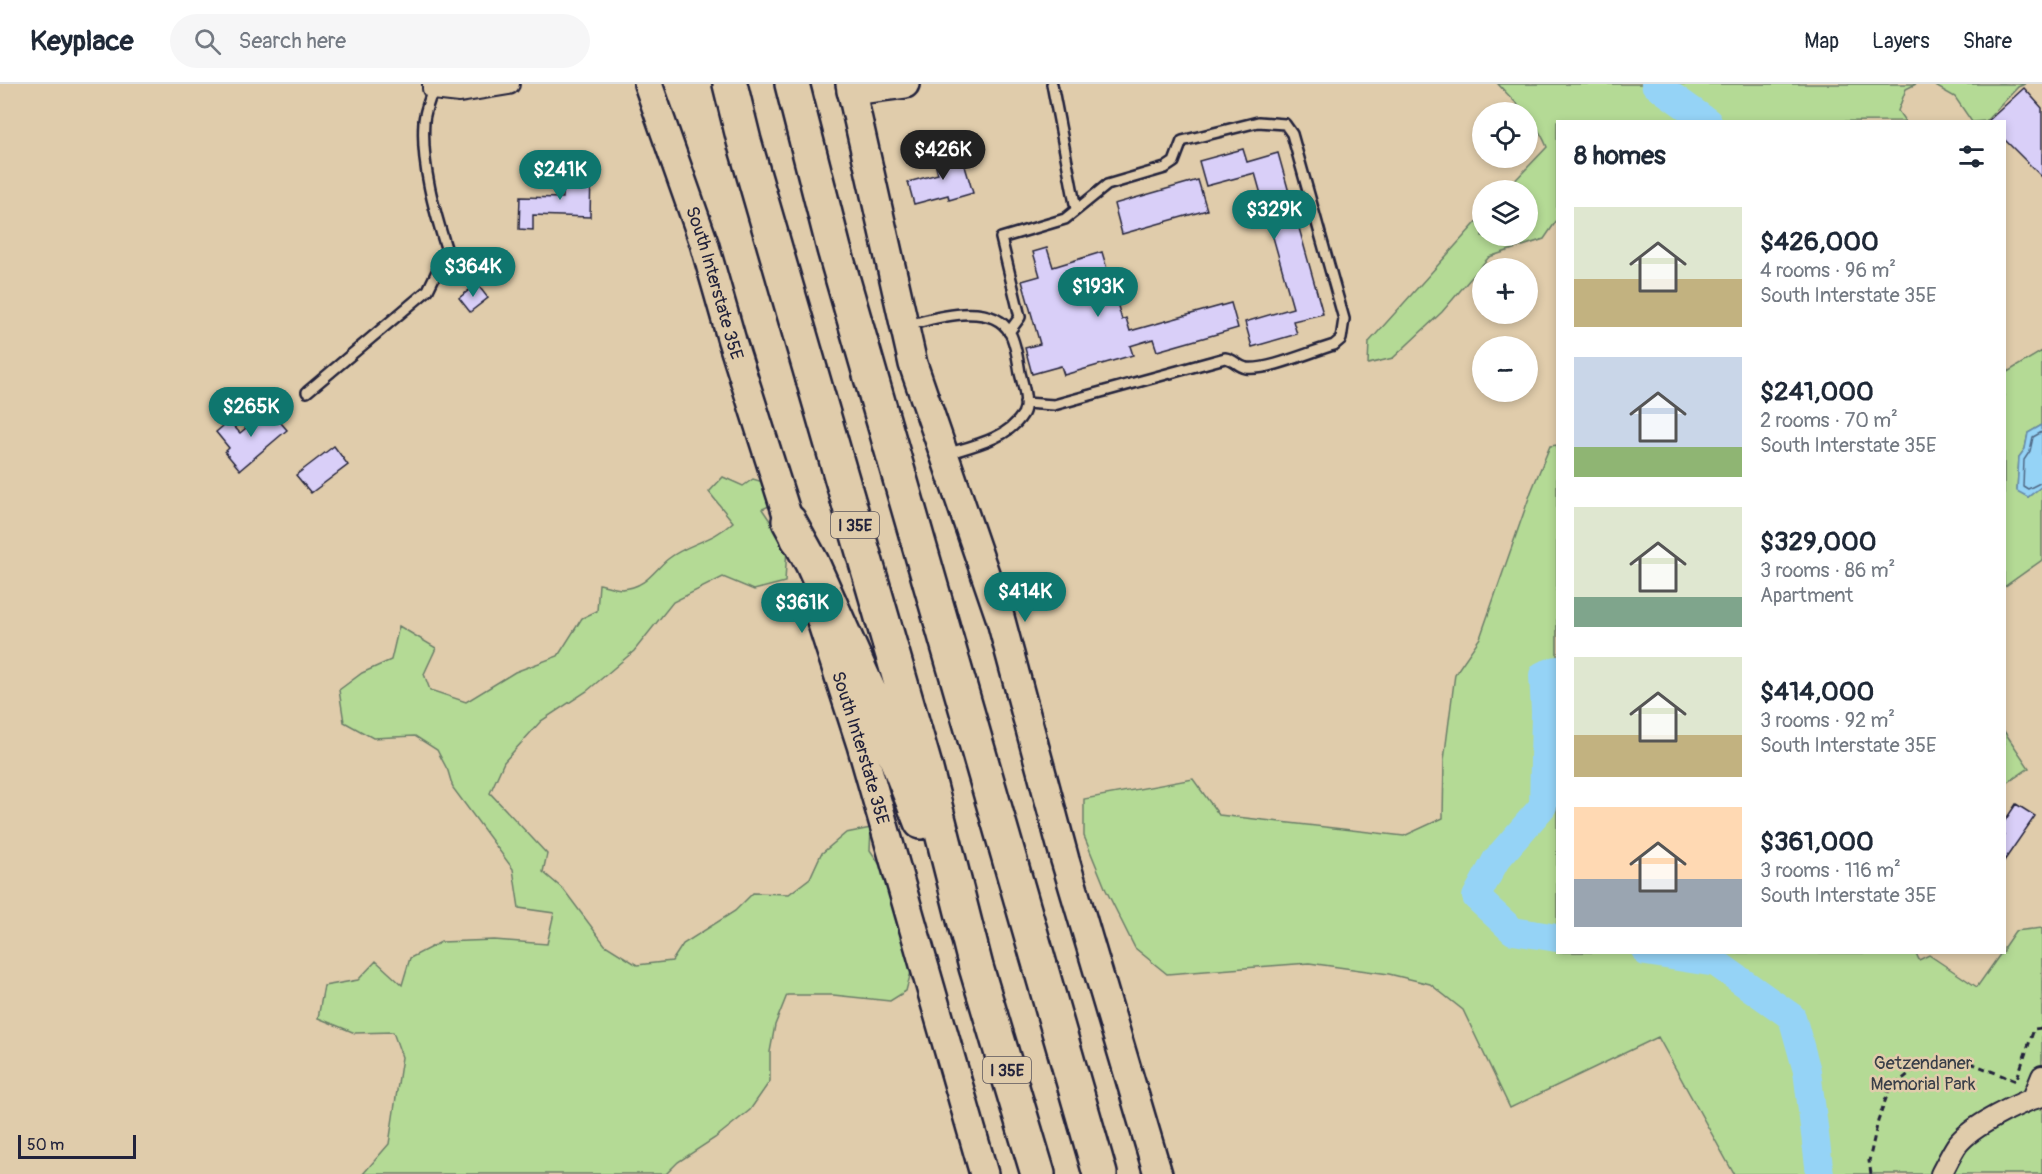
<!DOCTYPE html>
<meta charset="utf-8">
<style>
:root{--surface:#fff;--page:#f6f6f7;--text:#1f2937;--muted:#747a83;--line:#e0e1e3;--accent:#0f766e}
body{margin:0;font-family:Pangolin,sans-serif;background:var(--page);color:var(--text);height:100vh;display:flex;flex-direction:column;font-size:22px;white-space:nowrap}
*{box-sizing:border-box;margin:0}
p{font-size:20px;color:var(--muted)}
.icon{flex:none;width:33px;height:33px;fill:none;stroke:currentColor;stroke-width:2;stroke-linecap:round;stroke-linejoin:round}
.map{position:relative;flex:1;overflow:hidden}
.drawer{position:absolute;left:1556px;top:36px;width:450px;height:834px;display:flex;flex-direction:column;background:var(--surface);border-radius:0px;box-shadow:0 3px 9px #0003}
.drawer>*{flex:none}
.controls{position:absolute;left:1472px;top:18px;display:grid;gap:12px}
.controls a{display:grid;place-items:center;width:66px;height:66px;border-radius:50%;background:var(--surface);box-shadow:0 3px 9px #0003;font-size:30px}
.scale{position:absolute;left:18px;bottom:15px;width:118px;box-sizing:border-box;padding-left:6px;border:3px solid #22223b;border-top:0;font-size:16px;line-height:21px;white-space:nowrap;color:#22223b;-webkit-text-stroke:4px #e0ccab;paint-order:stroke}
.price{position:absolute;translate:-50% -51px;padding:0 14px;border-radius:21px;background:var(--accent);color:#fff;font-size:20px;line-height:39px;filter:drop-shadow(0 2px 3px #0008)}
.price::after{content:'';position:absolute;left:50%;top:36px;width:18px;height:14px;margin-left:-9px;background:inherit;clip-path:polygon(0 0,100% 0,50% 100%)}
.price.selected{background:#222;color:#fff}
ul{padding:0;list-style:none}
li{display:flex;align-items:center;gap:18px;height:150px;padding:0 18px}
li span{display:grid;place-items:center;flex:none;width:168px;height:120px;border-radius:0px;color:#555}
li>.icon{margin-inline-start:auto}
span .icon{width:72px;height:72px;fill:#fffc;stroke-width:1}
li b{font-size:26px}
h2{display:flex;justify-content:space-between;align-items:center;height:72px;padding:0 18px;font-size:26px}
header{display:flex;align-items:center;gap:36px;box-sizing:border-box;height:84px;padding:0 30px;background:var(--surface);border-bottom:2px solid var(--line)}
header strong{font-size:28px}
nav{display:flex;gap:33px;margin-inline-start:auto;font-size:21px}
.search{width:420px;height:54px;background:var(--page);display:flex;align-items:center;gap:15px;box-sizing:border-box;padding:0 21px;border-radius:33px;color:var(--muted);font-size:22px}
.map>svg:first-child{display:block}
.green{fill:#b4da95;stroke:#6b7e68;stroke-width:1.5}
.water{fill:#95d3f6;stroke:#678cab;stroke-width:1.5}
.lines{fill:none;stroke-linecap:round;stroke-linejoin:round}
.shore{stroke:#506986;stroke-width:1.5}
.river{stroke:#95d3f6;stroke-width:28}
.building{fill:#d9cff8;stroke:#22223b;stroke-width:1.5}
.lane-casing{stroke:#22223b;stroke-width:14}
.street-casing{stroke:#22223b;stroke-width:24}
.secondary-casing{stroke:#22223b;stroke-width:32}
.highway-casing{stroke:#22223b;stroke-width:38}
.path{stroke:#22223b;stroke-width:3;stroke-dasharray:6 4.5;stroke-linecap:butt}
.lane{stroke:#e0ccab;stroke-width:9}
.street{stroke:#e0ccab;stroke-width:20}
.secondary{stroke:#e0ccab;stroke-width:27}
.highway{stroke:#e0ccab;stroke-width:33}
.labels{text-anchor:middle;stroke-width:5;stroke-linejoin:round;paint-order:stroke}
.shield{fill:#e0ccab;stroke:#5b555d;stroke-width:1.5}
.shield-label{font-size:16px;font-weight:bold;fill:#22223b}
.street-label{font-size:18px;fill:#22223b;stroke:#e0ccab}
.park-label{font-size:18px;fill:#383e48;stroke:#e0ccab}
</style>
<header>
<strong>Keyplace</strong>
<div class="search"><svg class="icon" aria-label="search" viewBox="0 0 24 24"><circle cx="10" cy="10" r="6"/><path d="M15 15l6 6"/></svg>Search here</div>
<nav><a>Map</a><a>Layers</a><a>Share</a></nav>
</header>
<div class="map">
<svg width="2042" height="1090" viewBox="0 0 2042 1090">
<rect width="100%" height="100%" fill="#e0ccab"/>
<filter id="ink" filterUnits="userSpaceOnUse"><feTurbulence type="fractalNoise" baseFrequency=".0167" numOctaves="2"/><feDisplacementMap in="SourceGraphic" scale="12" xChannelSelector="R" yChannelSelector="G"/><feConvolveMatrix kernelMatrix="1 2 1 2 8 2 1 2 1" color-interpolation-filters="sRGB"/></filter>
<g filter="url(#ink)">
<path class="green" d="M 1498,0 L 1916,0 L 1906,5 L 1898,27 L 1905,37 L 1557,38 L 1557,136 L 1544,155 L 1489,173 L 1442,228 L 1393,274 L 1368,280 L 1369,258 L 1482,132 L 1482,152 L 1527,152 L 1527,106 L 1506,106 L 1547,63 C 1536,36 1517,21 1498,0 Z
M 1932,0 L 2025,0 L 2018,3 L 1986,37 L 1972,38 L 1955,13 Z
M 2042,267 L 2042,341 L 2028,349 L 2025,365 L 2019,373 L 2017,406 L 2028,413 L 2042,402 L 2042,476 L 2004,503 L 2004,290 Z
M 1557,361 L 1557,868 L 1916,869 L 1919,876 L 1929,871 L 1977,903 L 2001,869 L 2004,868 L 2004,863 L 2015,847 L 2042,844 L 2042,1090 L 1734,1090 L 1658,953 L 1510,1024 L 1463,926 L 1430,900 L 1389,890 L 1309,879 L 1167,890 L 1135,864 L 1106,806 L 1084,752 L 1084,715 L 1193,695 L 1219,731 L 1404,752 L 1443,734 L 1444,676 L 1455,590 L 1480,554 L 1531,408 L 1550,362 Z
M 723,393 L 743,402 L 753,395 L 770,400 L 774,420 L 762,425 L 787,462 L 785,498 L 754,506 L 723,493 L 673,518 L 634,567 L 587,607 L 541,637 L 504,678 L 490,709 L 547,770 L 543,788 L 564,806 L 605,861 L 637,881 L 672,877 L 683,860 L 735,827 L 753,809 L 789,810 L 810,794 L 821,770 L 846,749 L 871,744 L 870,766 L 884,787 L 911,888 L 906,907 L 890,917 L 833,911 L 787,911 L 775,941 L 770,968 L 770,997 L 750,1026 L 715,1054 L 678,1078 L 666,1090 L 363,1090 L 389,1060 L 402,973 L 393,948 L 355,949 L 318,934 L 324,902 L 358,896 L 376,877 L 402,901 L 410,874 L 441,858 L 494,856 L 547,860 L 554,829 L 519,824 L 513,785 L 453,704 L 448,687 L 437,666 L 415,652 L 373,654 L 344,638 L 339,606 L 362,589 L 391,576 L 399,542 L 436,564 L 424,590 L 430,606 L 466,618 L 515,588 L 558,572 L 582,534 L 597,527 L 599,500 C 606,501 615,505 622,505 C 646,504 654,486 668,475 C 688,459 712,458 733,438 L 709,408 Z
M 2004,647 L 2029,684 L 2004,701 Z"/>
<path class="water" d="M 2042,341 L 2042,402 L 2028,413 L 2017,407 L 2019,373 L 2025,365 L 2028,349 Z"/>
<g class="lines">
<path class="shore" d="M 2042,348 L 2033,353 L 2030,367 L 2024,376 L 2023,402 L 2028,405 L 2042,398"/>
<path class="river" d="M 1655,0 L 1708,38
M 1557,586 L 1543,591 L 1545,628 L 1543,722 L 1496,776 L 1476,813 L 1513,847 L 1557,854
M 1646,868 L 1716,879 L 1792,933 L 1807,987 L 1820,1090"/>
</g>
<path class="building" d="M 2024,4 L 2042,24 L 2042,93 L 2004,55 L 2004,38 L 1987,38 Z
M 1243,65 L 1247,78 L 1278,69 L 1323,230 L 1293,237 L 1297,250 L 1252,263 L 1245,238 L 1293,224 L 1255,89 L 1206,102 L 1199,77 Z
M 961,69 L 973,109 L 949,116 L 948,111 L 914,120 L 908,98 L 938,90 L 934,76 Z
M 564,88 L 591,89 L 590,133 L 533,131 L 533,146 L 519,145 L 520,113 L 563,114 Z
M 1198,96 L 1207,126 L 1122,150 L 1114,120 Z
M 1047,164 L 1053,183 L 1102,168 L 1122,236 L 1126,234 L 1130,247 L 1231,219 L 1238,244 L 1157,267 L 1153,255 L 1130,262 L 1133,271 L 1064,291 L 1061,282 L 1032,290 L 1025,264 L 1040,260 L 1022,197 L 1040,192 L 1033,168 Z
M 477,200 L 488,214 L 470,228 L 459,214 Z
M 269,325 L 287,346 L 240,386 L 225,368 L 229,364 L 216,348 L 229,337 L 240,349 Z
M 334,362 L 348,381 L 311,409 L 296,391 Z
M 2016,720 L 2035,732 L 2004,777 L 2004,738 Z"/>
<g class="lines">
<defs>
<path id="lane" d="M 1052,0 L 1076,125
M 906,242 C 933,234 992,216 1010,249 C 1016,260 1018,277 1020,289 C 1023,301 1029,319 1023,330 C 1008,355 972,362 946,370
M 1009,248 L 1020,233 L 1001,154 L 1065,135 L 1107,101 L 1165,84 L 1174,78 L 1182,57 L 1258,38 L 1285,40 L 1292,50 L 1344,235 L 1341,255 L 1334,261 C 1312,267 1268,287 1246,284 C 1237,282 1234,275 1225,274 L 1054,321 L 1025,319
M 307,308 L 428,206 L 447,167 C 434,126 421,81 424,37 C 425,26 430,15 433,5"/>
<path id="street" d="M 433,0 L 433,5 L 460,8 L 509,0
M 2033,1014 L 2042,992
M 1941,1090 C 1946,1081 1951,1070 1957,1061 C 1971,1042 2020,1018 2042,1012"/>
<g id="secondary">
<path id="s1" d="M 648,0 L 704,159 L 732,257 L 795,456"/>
<path d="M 850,0 L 913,280 L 1000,533 L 1065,776 L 1158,1090"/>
<path d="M 851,7 L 905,0"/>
<path id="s2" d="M 814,515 L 861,661 L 984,1090"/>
</g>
<path id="highway" d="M 730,0 L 744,57 L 925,682 L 976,883 L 1038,1090
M 792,0 L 834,165 L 1100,1090
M 789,437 L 812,479 L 876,623 L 921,738"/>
</defs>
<use href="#lane" class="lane-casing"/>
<use href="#street" class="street-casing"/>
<use href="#secondary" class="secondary-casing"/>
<use href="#highway" class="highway-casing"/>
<path class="path" d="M 1871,1090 L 1869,1077 L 1878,1037 L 1889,1006 L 1917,983 L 1939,976 L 1963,976 L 2016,997 L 2034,945 L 2042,944"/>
<use href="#lane" class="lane"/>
<use href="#street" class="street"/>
<use href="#secondary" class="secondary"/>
<use href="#highway" class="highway"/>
</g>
</g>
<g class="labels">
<g class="shield">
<rect x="831" y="428" width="48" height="26" rx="4.5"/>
<rect x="983" y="973" width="48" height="26" rx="4.5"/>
</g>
<g class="shield-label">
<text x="855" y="447">I 35E</text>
<text x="1007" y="992">I 35E</text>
</g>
<g class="street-label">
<text dy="6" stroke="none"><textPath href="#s1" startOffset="210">South Interstate 35E</textPath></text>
<text dy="6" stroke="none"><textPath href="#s2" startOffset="156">South Interstate 35E</textPath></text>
</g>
<g class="park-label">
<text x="1923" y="985">Getzendaner<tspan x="1923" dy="21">Memorial Park</tspan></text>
</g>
</g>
</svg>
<div class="controls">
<a><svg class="icon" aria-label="locate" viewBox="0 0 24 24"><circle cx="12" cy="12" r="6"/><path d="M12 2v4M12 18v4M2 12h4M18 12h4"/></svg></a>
<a><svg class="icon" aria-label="layers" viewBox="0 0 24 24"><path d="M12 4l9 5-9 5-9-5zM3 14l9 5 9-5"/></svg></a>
<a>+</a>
<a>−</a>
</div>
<div class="scale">50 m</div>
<b class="price selected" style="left:943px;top:97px">$426K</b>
<b class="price" style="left:560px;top:117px">$241K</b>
<b class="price" style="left:1274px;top:157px">$329K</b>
<b class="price" style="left:473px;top:214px">$364K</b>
<b class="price" style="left:1098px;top:234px">$193K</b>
<b class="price" style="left:251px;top:354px">$265K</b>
<b class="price" style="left:1025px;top:539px">$414K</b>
<b class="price" style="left:802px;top:550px">$361K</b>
<section class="drawer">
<h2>8 homes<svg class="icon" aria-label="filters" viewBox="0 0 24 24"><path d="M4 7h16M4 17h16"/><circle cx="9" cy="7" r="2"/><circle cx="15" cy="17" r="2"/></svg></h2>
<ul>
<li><span style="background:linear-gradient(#dfe7d0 60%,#c2b280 0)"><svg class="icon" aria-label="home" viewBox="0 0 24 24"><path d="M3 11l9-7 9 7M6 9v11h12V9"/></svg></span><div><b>$426,000</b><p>4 rooms · 96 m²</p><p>South Interstate 35E</p></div></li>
<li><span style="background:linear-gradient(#c9d6e8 75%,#8fb573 0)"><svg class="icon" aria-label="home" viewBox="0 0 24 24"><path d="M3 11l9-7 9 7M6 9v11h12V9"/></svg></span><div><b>$241,000</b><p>2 rooms · 70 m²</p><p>South Interstate 35E</p></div></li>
<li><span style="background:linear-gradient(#dfe7d0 75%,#7fa58c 0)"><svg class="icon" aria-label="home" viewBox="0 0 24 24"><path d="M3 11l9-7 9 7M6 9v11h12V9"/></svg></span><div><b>$329,000</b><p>3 rooms · 86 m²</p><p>Apartment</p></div></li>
<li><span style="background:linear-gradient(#dfe7d0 65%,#c2b280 0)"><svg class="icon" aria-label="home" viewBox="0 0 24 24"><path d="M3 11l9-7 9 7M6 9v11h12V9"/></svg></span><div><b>$414,000</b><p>3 rooms · 92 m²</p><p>South Interstate 35E</p></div></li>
<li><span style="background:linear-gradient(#ffd9b3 60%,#9aa5b1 0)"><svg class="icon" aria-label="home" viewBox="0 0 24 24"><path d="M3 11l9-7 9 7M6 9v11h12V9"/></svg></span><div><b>$361,000</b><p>3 rooms · 116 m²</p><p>South Interstate 35E</p></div></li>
</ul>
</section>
</div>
